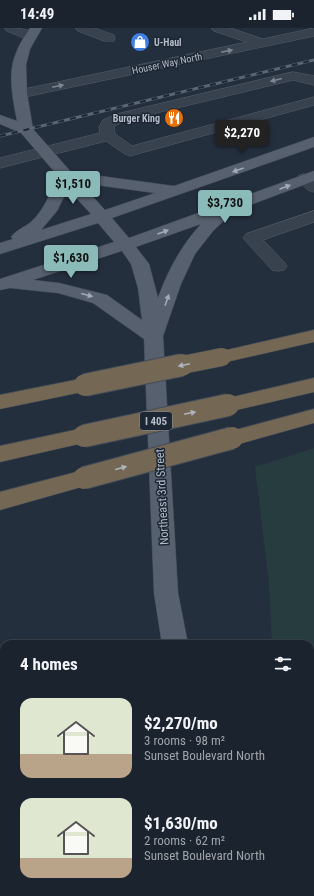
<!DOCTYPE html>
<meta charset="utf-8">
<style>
:root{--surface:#1b232e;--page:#282f3a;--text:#f1f3f6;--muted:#a0a4aa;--line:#39404a;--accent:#8bbbb9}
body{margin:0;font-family:"Roboto Condensed",sans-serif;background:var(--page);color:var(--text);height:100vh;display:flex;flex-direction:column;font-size:15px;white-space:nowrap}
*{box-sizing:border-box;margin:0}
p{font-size:13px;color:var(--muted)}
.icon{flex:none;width:22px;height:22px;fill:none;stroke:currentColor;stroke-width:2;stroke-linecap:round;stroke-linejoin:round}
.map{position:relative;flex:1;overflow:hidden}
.details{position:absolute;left:0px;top:612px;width:314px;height:256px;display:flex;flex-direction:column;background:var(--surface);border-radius:12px 12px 0 0;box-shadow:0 1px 3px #0004,0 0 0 1px var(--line)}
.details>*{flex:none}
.price{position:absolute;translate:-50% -34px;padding:0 9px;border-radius:4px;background:var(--accent);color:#111;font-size:13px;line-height:26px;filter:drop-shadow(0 1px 2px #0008)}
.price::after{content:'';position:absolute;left:50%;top:24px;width:12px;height:9px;margin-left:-6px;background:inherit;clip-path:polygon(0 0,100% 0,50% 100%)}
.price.selected{background:#222;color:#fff}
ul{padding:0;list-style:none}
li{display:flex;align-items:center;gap:12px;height:100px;padding:0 20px}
li span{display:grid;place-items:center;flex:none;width:112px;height:80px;border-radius:12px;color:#555}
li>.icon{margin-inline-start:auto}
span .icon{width:48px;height:48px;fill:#fffc;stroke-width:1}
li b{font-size:17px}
h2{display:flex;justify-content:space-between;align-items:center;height:48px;padding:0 20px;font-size:17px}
.status{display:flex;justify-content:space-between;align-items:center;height:28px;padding:0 20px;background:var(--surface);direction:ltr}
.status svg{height:11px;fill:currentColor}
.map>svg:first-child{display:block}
.green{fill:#263c3f}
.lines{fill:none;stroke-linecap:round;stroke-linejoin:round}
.minor-casing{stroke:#565f6c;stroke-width:1}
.major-casing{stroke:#414a57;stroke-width:1}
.highway-casing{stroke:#434c59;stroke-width:1}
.minor{fill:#38414e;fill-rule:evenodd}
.major{fill:#56606e;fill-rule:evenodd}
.highway{fill:#746855;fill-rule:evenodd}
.rail-casing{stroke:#5a6575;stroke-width:3}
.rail{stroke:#1d2633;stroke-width:2;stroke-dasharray:6;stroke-linecap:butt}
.highway-bridge-far1-casing{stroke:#434c59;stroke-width:19;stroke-linecap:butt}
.highway-bridge-casing{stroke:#434c59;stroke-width:24;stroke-linecap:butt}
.highway-bridge-far1{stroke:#746855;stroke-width:18}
.highway-bridge{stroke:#746855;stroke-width:22}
.oneway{fill:#7c8592}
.oneway2{fill:#a1aab7}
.oneway3{fill:#aeb4bd}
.labels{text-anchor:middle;stroke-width:3;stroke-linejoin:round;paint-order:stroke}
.far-poi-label{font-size:10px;font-weight:bold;fill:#b4bcc9;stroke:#1d2633;text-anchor:start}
.far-street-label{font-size:10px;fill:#b4bcc9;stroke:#1d2633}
.shield{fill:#1d2633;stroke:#878f9c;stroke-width:1}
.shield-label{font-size:11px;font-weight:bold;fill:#b4bcc9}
.street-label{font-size:12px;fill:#b4bcc9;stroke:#1d2633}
</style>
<div class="status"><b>14:49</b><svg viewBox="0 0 49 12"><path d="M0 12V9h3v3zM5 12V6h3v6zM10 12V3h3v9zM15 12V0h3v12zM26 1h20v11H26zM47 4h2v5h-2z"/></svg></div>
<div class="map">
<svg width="314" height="868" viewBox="0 0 314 868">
<rect width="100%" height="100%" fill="#242f3e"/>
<path class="green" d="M 314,420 L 314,793 L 310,783 L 310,616 L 272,616 L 269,555 L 255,439 Z"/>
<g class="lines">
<defs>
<path id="minor" d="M 5,0 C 15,0 30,0 37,8 L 36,11 L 26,11 L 7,3 Z
M 76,0 L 94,0 L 114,7 L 115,10 L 114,13 L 104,13 L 78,3 Z
M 212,0 L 230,0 L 263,11 L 314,0 L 314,8 L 20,70 L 15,69 L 13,66 L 15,63 L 20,62 L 247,14 L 214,3 Z
M 293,44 L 314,48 L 314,57 L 293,52 L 127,92 L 114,98 L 115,106 L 132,118 L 314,69 L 314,77 L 130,128 L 125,126 L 106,113 L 0,140 L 0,130 L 100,105 L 99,99 L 103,92 L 117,86 Z
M 304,146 L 310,148 L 314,151 L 314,164 L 308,162 L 296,151 L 298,148 Z
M 314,183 L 314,194 L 263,212 L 284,234 L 287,238 L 284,242 L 278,243 L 272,242 L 243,210 L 246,206 Z
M 4,832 L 4,862 L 0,863 L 0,833 Z"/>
<path id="major" d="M 30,0 L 42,0 L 30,21 L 26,37 L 27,65 L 33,101 L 71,144 L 174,158 L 314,109 L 314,119 L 112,190 L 129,210 L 314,143 L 314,153 L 229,185 L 230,187 L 213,203 L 195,226 L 181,256 L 163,308 L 178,565 L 188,616 L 162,616 L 154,565 L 144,311 L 93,275 L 58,265 L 10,260 L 0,262 L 0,251 L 114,214 L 98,195 L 0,226 L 0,215 L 13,211 L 11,209 C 16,202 25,199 31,194 C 44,182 51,164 58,148 L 21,105 L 0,96 L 0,87 L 17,93 C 13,71 7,46 16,25 C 19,16 25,8 30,0 ZM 81,155 L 155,165 L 105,182 ZM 68,161 L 91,186 L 41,202 L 57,183 ZM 201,196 C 181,218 168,242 158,270 L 149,236 L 136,219 ZM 122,223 L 131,236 L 138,260 L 142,292 L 107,267 L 59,255 L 33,252 Z
M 246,864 L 278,864 L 280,868 L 248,868 Z"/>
<path id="highway" d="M 314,302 L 314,314 L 222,335 L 215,334 L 212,329 L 215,324 L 222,323 Z
M 85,350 L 92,352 L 95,357 L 92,362 L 0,381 L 0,367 Z
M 314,350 L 314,364 L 228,384 L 221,382 L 218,377 L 221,372 L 228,370 Z
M 314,381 L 314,395 L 232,418 L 224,415 L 221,410 L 224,405 Z
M 84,400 L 92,403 L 95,408 L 92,413 L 0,434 L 0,418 Z
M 84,442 L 92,444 L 95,450 L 92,456 L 0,482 L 0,464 Z"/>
</defs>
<use href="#minor" class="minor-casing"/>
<use href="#major" class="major-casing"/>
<use href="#highway" class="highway-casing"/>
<use href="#minor" class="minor"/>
<use href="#major" class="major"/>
<use href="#highway" class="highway"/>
<defs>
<path id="rail" d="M 0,108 L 314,32"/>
</defs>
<use href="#rail" class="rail-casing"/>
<use href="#rail" class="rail"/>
<defs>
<path id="highway-bridge-far1" d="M 177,338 L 222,329"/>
<path id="highway-bridge" d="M 85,357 L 182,337
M 84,408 L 228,377
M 84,450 L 232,410"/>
</defs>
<use href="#highway-bridge-far1" class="highway-bridge-far1-casing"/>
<use href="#highway-bridge" class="highway-bridge-casing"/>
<use href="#highway-bridge-far1" class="highway-bridge-far1"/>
<use href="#highway-bridge" class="highway-bridge"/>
</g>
<defs><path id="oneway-solid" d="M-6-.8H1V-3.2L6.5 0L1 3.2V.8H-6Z"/></defs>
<g class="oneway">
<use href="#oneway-solid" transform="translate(227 23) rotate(-12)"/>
<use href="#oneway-solid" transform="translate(276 52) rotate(166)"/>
<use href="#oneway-solid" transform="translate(58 58) rotate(-12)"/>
</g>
<g class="oneway2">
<use href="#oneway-solid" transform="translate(238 142) rotate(160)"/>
<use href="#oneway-solid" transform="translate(285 159) rotate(-21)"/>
<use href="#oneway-solid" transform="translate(163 204) rotate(-20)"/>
<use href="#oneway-solid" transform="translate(87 267) rotate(15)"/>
<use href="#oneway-solid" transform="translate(167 272) rotate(-71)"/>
</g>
<g class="oneway3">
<use href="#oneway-solid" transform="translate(184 337) rotate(168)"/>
<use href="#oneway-solid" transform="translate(190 385) rotate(-12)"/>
<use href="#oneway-solid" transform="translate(121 440) rotate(-15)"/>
</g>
<defs>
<symbol id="shop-disc" viewBox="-11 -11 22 22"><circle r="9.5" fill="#3f7fe0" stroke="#1d2633"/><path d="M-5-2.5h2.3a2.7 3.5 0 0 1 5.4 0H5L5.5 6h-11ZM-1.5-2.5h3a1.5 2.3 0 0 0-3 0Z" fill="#fff"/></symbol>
<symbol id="restaurant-disc" viewBox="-11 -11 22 22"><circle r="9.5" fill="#e8710a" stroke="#1d2633"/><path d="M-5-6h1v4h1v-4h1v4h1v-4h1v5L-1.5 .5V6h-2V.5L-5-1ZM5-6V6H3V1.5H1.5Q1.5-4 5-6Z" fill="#fff"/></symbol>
</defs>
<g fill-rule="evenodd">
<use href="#shop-disc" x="129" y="3" width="22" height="22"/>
<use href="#restaurant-disc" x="163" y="79" width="22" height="22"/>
</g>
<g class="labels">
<g class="far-poi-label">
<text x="154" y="18">U-Haul</text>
<text x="160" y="94" text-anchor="end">Burger King</text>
</g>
<g class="far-street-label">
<text transform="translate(167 35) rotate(-12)" y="4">Houser Way North</text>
</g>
<rect class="shield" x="140" y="384" width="32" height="18" rx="3"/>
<g class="shield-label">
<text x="156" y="397">I 405</text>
</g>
<g class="street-label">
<text transform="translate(162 469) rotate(-93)" y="4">Northeast 3rd Street</text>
</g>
</g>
</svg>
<b class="price selected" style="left:242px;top:126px">$2,270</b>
<b class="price" style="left:73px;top:177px">$1,510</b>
<b class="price" style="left:225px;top:196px">$3,730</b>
<b class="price" style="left:71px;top:251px">$1,630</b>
<section class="details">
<h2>4 homes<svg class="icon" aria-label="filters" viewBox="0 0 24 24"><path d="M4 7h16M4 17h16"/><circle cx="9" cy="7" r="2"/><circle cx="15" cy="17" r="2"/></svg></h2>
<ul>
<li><span style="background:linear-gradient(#dfe7d0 70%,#b9a48a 0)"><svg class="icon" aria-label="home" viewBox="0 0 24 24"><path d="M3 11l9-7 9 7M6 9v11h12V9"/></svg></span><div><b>$2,270/mo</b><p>3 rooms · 98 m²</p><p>Sunset Boulevard North</p></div></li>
<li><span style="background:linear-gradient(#dfe7d0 75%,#b9a48a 0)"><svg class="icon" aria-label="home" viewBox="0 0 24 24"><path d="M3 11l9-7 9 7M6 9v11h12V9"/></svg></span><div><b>$1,630/mo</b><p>2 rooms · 62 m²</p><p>Sunset Boulevard North</p></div></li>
</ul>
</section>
</div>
